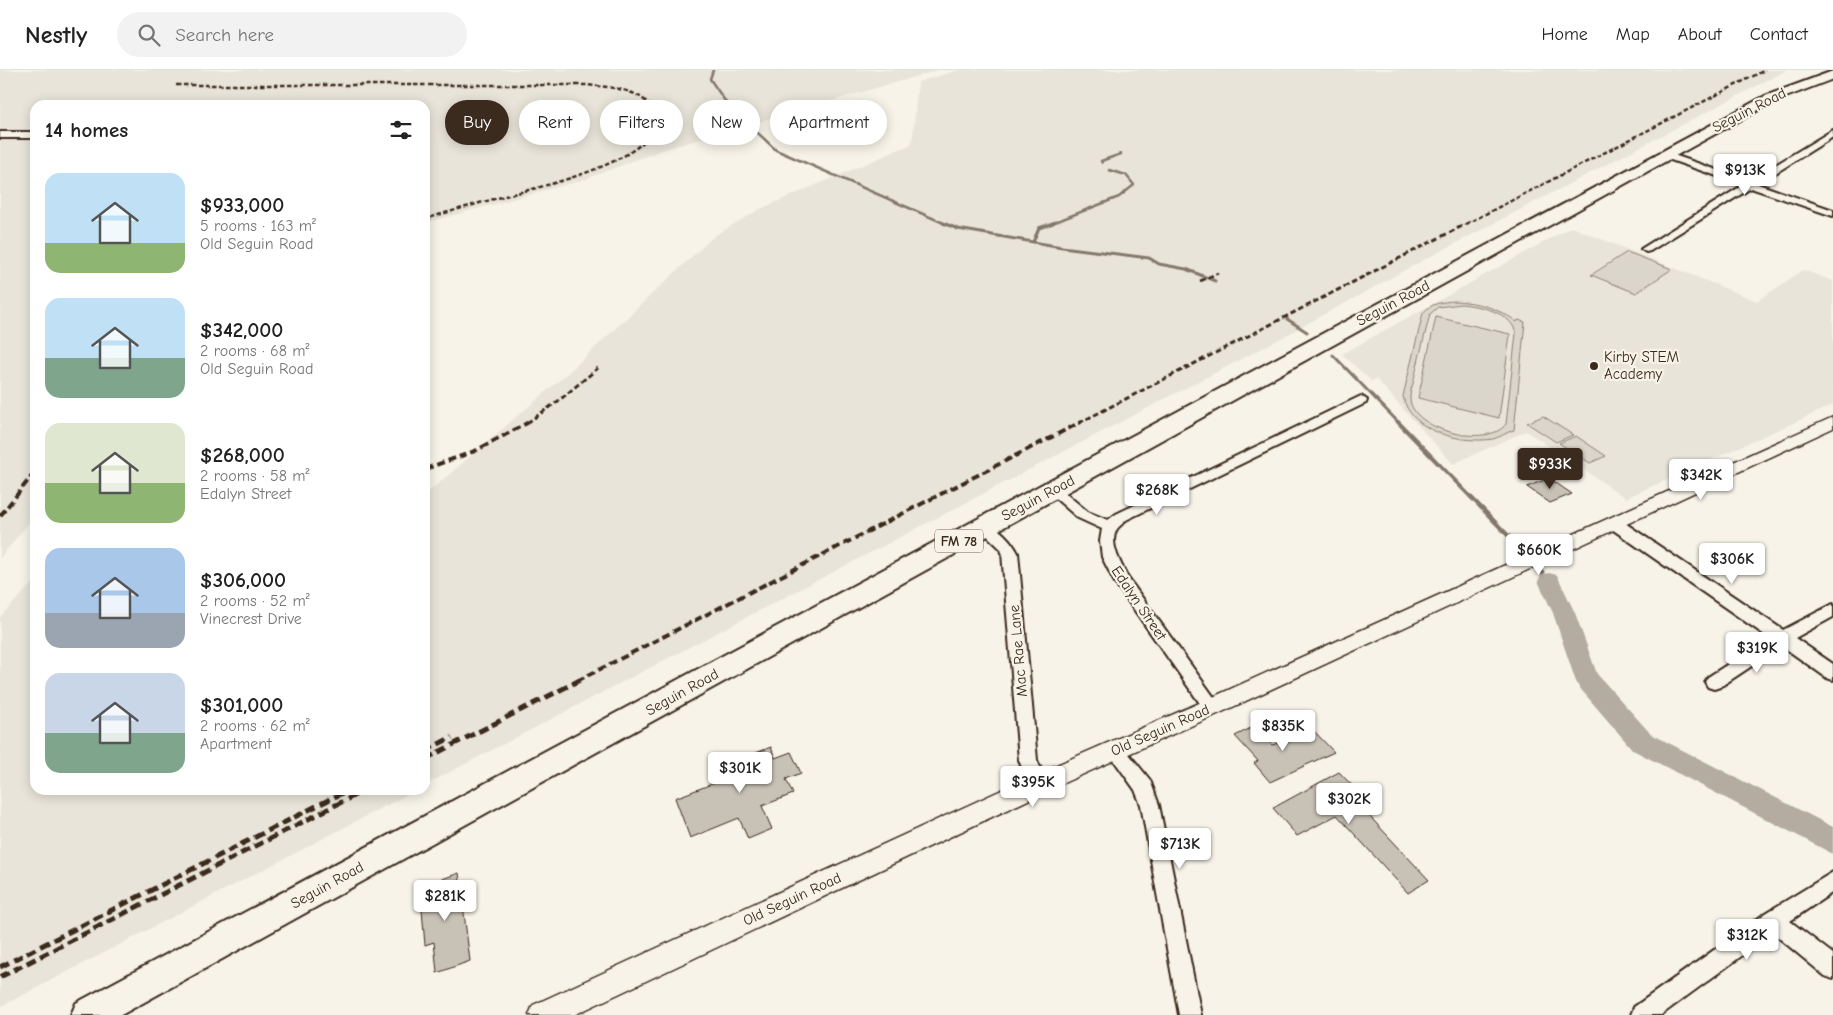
<!DOCTYPE html>
<meta charset="utf-8">
<style>
:root{--surface:#fff;--page:#f2f2f2;--text:#222;--muted:#767676;--line:#e0e0e0;--accent:#3b2a1e}
body{margin:0;font-family:"Comic Neue",sans-serif;background:var(--page);color:var(--text);height:100vh;display:flex;flex-direction:column;font-size:19px;white-space:nowrap}
*{box-sizing:border-box;margin:0}
p{font-size:16px;color:var(--muted)}
.icon{flex:none;width:28px;height:28px;fill:none;stroke:currentColor;stroke-width:2;stroke-linecap:round;stroke-linejoin:round}
.map{position:relative;flex:1;overflow:hidden}
.sheet{position:absolute;left:30px;top:30px;width:400px;height:695px;display:flex;flex-direction:column;background:var(--surface);border-radius:15px;box-shadow:0 2px 12px #0003}
.sheet>*{flex:none}
.hud{position:absolute;left:445px;top:30px;width:475px;height:45px;display:flex;gap:10px}
.price{position:absolute;translate:-50% -42px;padding:0 11px;border-radius:5px;background:#fff;color:#222;font-size:16px;line-height:32px;filter:drop-shadow(0 1px 2px #0008)}
.price::after{content:'';position:absolute;left:50%;top:30px;width:15px;height:11px;margin-left:-8px;background:inherit;clip-path:polygon(0 0,100% 0,50% 100%)}
.price.selected{background:var(--accent);color:#fff}
ul{padding:0;list-style:none}
li{display:flex;align-items:center;gap:15px;height:125px;padding:0 15px}
li span{display:grid;place-items:center;flex:none;width:140px;height:100px;border-radius:15px;color:#555}
li>.icon{margin-inline-start:auto}
span .icon{width:60px;height:60px;fill:#fffc;stroke-width:1}
li b{font-size:21px}
h2{display:flex;justify-content:space-between;align-items:center;height:60px;padding:0 15px;font-size:21px}
.tag{padding:0 18px;border-radius:22px;background:var(--surface);box-shadow:0 2px 12px #0003;font-size:18px;line-height:45px}
.tag.selected{background:var(--accent);color:#fff}
header{display:flex;align-items:center;gap:30px;box-sizing:border-box;height:70px;padding:0 25px;background:var(--surface);border-bottom:1px solid var(--line)}
header strong{font-size:24px}
nav{display:flex;gap:28px;margin-inline-start:auto;font-size:18px}
.search{width:350px;height:45px;background:var(--page);display:flex;align-items:center;gap:12px;box-sizing:border-box;padding:0 18px;border-radius:28px;color:var(--muted);font-size:19px}
.map>svg:first-child{display:block}
.built{fill:#e9e4d9}
.green{fill:#dbd6cb;stroke:#8b8074;fill-rule:evenodd}
.lines{fill:none;stroke-linecap:round;stroke-linejoin:round}
.stream-far2{stroke:#84786c;stroke-width:2.5}
.stream-far1{stroke:#84786c;stroke-width:3}
.stream{stroke:#84786c;stroke-width:4}
.river{fill:#b4aca0;fill-rule:evenodd}
.building{fill:#c8c1b6;stroke:#3b2a1e}
.minor-casing{stroke:#3b2a1e;stroke-width:4}
.tertiary-casing{stroke:#3b2a1e;stroke-width:3}
.primary-casing{stroke:#3b2a1e;stroke-width:4}
.minor{fill:#f7f3e8;fill-rule:evenodd}
.tertiary{fill:#f7f3e8;fill-rule:evenodd}
.primary{fill:#f7f3e8;fill-rule:evenodd}
.rail-far3{stroke:#3b2a1e;stroke-width:2.5;stroke-dasharray:4.5 2.5;stroke-linecap:butt}
.rail-far2{stroke:#3b2a1e;stroke-width:3;stroke-dasharray:5.5 3;stroke-linecap:butt}
.rail-far1{stroke:#3b2a1e;stroke-width:4;stroke-dasharray:8 4;stroke-linecap:butt}
.rail{stroke:#3b2a1e;stroke-width:5;stroke-dasharray:10 5;stroke-linecap:butt}
.poi-dot{fill:#3b2a1e;stroke:#f7f3e8;stroke-width:2}
.labels{text-anchor:middle;stroke-width:4.5;stroke-linejoin:round;paint-order:stroke}
.shield{fill:#f7f3e8;stroke:#73665b;stroke-width:1}
.shield-label{font-size:14px;font-weight:bold;fill:#3b2a1e}
.street-label{font-size:15px;fill:#3b2a1e;stroke:#f7f3e8}
.poi-label{font-size:15px;fill:#3b2a1e;stroke:#f7f3e8;text-anchor:start}
</style>
<header>
<strong>Nestly</strong>
<div class="search"><svg class="icon" aria-label="search" viewBox="0 0 24 24"><circle cx="10" cy="10" r="6"/><path d="M15 15l6 6"/></svg>Search here</div>
<nav><a>Home</a><a>Map</a><a>About</a><a>Contact</a></nav>
</header>
<div class="map">
<svg width="1833" height="945" viewBox="0 0 1833 945">
<rect width="100%" height="100%" fill="#f7f3e8"/>
<filter id="ink" filterUnits="userSpaceOnUse"><feTurbulence type="fractalNoise" baseFrequency=".02" numOctaves="2"/><feDisplacementMap in="SourceGraphic" scale="10" xChannelSelector="R" yChannelSelector="G"/><feConvolveMatrix kernelMatrix="1 2 1 2 8 2 1 2 1" color-interpolation-filters="sRGB"/></filter>
<g filter="url(#ink)">
<path class="built" d="M 0,0 L 939,0 L 662,80 L 583,110 L 425,153 L 425,35 L 35,35 L 35,445 L 0,488 Z
M 960,0 L 1787,0 L 1420,192 L 1272,273 L 425,715 L 425,425 L 568,303 L 714,166 L 760,139 L 912,74 L 918,12 Z
M 1571,157 L 1757,231 L 1803,200 L 1833,211 L 1833,335 L 1626,428 L 1526,361 L 1453,394 L 1376,309 L 1371,311 L 1342,284 Z
M 35,511 L 35,720 L 416,720 L 0,937 L 0,547 Z"/>
<path class="green" d="M 1627,182 L 1672,199 L 1636,223 L 1591,205 Z
M 1454,231 C 1478,232 1498,238 1517,252 L 1518,250 L 1525,252 L 1514,360 C 1507,362 1501,367 1493,369 C 1463,374 1409,362 1403,326 L 1423,243 C 1431,233 1442,232 1454,231 ZM 1461,234 C 1480,236 1511,242 1516,263 L 1506,354 C 1488,379 1409,360 1410,327 C 1410,320 1414,312 1415,305 C 1420,284 1425,264 1430,244 L 1438,237 Z
M 1436,247 L 1510,264 L 1499,348 L 1418,328 Z
M 1543,346 L 1573,365 L 1556,372 L 1527,353 Z
M 1576,366 L 1606,386 L 1590,393 L 1559,373 Z"/>
<g class="lines">
<path class="stream-far2" d="M 713,0 L 710,9 L 727,34 L 776,80 L 946,154
M 1102,93 L 1101,91 L 1121,84
M 1050,154 L 1119,127 L 1134,115 L 1126,105 L 1109,100"/>
<path class="stream-far1" d="M 943,153 L 958,159 L 1062,177 L 1149,188 L 1159,194 L 1186,199 L 1215,211
M 1033,172 L 1039,158 L 1053,153
M 1287,249 L 1307,262
M 1333,285 L 1399,353"/>
<path class="stream" d="M 1398,352 L 1530,488
M 1534,493 L 1549,511"/>
<path class="river" d="M 1549,503 L 1557,505 L 1575,543 L 1597,604 L 1651,664 L 1833,757 L 1833,784 L 1633,680 L 1578,616 L 1575,609 L 1553,543 L 1538,511 L 1541,505 Z"/>
</g>
<path class="building" d="M 1549,408 L 1572,424 L 1550,433 L 1527,417 Z
M 1255,656 L 1272,675 L 1278,673 L 1283,675 L 1313,660 L 1334,682 L 1270,712 L 1254,693 L 1258,691 L 1235,666 Z
M 771,677 L 775,688 L 791,682 L 801,703 L 786,709 L 793,724 L 762,736 L 772,759 L 748,769 L 739,748 L 690,768 L 675,728 L 725,709 L 720,697 Z
M 1339,702 L 1368,732 L 1360,736 L 1429,810 L 1408,823 L 1337,745 L 1297,766 L 1273,738 Z
M 459,803 L 470,891 L 437,903 L 434,872 L 425,875 L 420,817 Z"/>
<g class="lines">
<defs>
<path id="minor" d="M 1833,60 L 1833,67 L 1758,114 L 1833,140 L 1833,146 L 1751,118 L 1650,181 L 1646,182 L 1641,179 L 1743,115 L 1662,87 L 1662,83 L 1668,83 L 1749,111 Z
M 0,62 L 35,62 L 35,68 L 0,68 Z
M 1361,326 L 1367,330 L 1366,333 L 1126,450 C 1124,453 1119,456 1117,459 C 1108,474 1122,495 1128,508 L 1221,637 L 1218,642 L 1212,644 L 1206,642 L 1114,511 L 1102,487 L 1100,471 L 1102,459 L 1078,448 L 1046,420 L 1048,417 L 1058,417 L 1088,442 L 1108,450 L 1116,444 Z
M 1614,448 L 1619,449 L 1783,560 L 1833,534 L 1833,547 L 1795,568 L 1833,594 L 1833,610 L 1827,608 L 1782,576 L 1720,617 L 1714,619 L 1708,617 L 1705,612 L 1708,607 L 1769,568 L 1609,457 L 1607,453 L 1609,449 Z
M 985,452 C 998,456 1012,471 1018,483 L 1037,690 L 1047,714 L 1045,720 L 1038,722 L 1031,720 L 1019,690 L 1002,483 L 1001,479 L 978,457 L 980,453 Z
M 1115,671 L 1121,674 L 1150,710 L 1159,735 L 1201,945 L 1179,945 L 1141,735 L 1135,720 L 1106,679 L 1109,674 Z
M 1833,802 L 1833,822 L 1790,851 L 1833,884 L 1833,909 L 1825,906 L 1773,863 L 1661,945 L 1631,945 L 1634,937 L 1766,843 Z"/>
<path id="tertiary" d="M 1833,347 L 1833,358 L 1220,643 L 1068,711 L 574,945 L 529,945 L 533,935 L 1052,697 L 1204,631 Z"/>
<path id="primary" d="M 1833,1 L 1833,9 L 1773,32 L 121,945 L 71,945 L 76,933 L 1765,26 Z"/>
</defs>
<use href="#minor" class="minor-casing"/>
<use href="#tertiary" class="tertiary-casing"/>
<use href="#primary" class="primary-casing"/>
<use href="#minor" class="minor"/>
<use href="#tertiary" class="tertiary"/>
<use href="#primary" class="primary"/>
<path class="rail-far3" d="M 176,15 L 586,15 C 607,17 644,18 653,42 C 670,89 535,118 505,126 C 479,133 452,141 425,149
M 1466,154 L 1765,0"/>
<path class="rail-far2" d="M 1200,211 L 1218,203
M 527,353 L 557,332 L 598,298
M 1079,353 L 1468,153"/>
<path class="rail-far1" d="M 425,399 L 475,381 L 529,352
M 0,446 L 35,402
M 577,611 L 1081,352"/>
<path class="rail" d="M 425,681 L 452,667
M 425,689 L 580,610
M 0,897 L 348,720
M 0,907 L 365,720"/>
</g>
</g>
<circle class="poi-dot" cx="1594" cy="296" r="5"/>
<g class="labels">
<rect class="shield" x="935" y="459.5" width="48" height="23" rx="4"/>
<g class="shield-label">
<text x="959" y="476">FM 78</text>
</g>
<g class="street-label">
<text transform="translate(1749 40) rotate(-27)" y="5">Seguin Road</text>
<text transform="translate(1393 233) rotate(-28)" y="5">Seguin Road</text>
<text transform="translate(1038 428) rotate(-28)" y="5">Seguin Road</text>
<text transform="translate(1139 533) rotate(56)" y="5">Edalyn Street</text>
<text transform="translate(1018 581) rotate(-95)" y="5">Mac Rae Lane</text>
<text transform="translate(682 622) rotate(-29)" y="5">Seguin Road</text>
<text transform="translate(1160 660) rotate(-24)" y="5">Old Seguin Road</text>
<text transform="translate(327 815) rotate(-29)" y="5">Seguin Road</text>
<text transform="translate(792 829) rotate(-25)" y="5">Old Seguin Road</text>
</g>
<g class="poi-label">
<text x="1604" y="292">Kirby STEM<tspan x="1604" dy="17">Academy</tspan></text>
</g>
</g>
</svg>
<b class="price" style="left:1745px;top:126px">$913K</b>
<b class="price selected" style="left:1550px;top:420px">$933K</b>
<b class="price" style="left:1701px;top:431px">$342K</b>
<b class="price" style="left:1157px;top:446px">$268K</b>
<b class="price" style="left:1539px;top:506px">$660K</b>
<b class="price" style="left:1732px;top:515px">$306K</b>
<b class="price" style="left:1757px;top:604px">$319K</b>
<b class="price" style="left:1283px;top:682px">$835K</b>
<b class="price" style="left:740px;top:724px">$301K</b>
<b class="price" style="left:1033px;top:738px">$395K</b>
<b class="price" style="left:1349px;top:755px">$302K</b>
<b class="price" style="left:1180px;top:800px">$713K</b>
<b class="price" style="left:445px;top:852px">$281K</b>
<b class="price" style="left:1747px;top:891px">$312K</b>
<div class="hud">
<a class="tag selected">Buy</a>
<a class="tag">Rent</a>
<a class="tag">Filters</a>
<a class="tag">New</a>
<a class="tag">Apartment</a>
</div>
<section class="sheet">
<h2>14 homes<svg class="icon" aria-label="filters" viewBox="0 0 24 24"><path d="M4 7h16M4 17h16"/><circle cx="9" cy="7" r="2"/><circle cx="15" cy="17" r="2"/></svg></h2>
<ul>
<li><span style="background:linear-gradient(#bfe0f5 70%,#8fb573 0)"><svg class="icon" aria-label="home" viewBox="0 0 24 24"><path d="M3 11l9-7 9 7M6 9v11h12V9"/></svg></span><div><b>$933,000</b><p>5 rooms · 163 m²</p><p>Old Seguin Road</p></div></li>
<li><span style="background:linear-gradient(#bfe0f5 60%,#7fa58c 0)"><svg class="icon" aria-label="home" viewBox="0 0 24 24"><path d="M3 11l9-7 9 7M6 9v11h12V9"/></svg></span><div><b>$342,000</b><p>2 rooms · 68 m²</p><p>Old Seguin Road</p></div></li>
<li><span style="background:linear-gradient(#dfe7d0 60%,#8fb573 0)"><svg class="icon" aria-label="home" viewBox="0 0 24 24"><path d="M3 11l9-7 9 7M6 9v11h12V9"/></svg></span><div><b>$268,000</b><p>2 rooms · 58 m²</p><p>Edalyn Street</p></div></li>
<li><span style="background:linear-gradient(#a9c7e8 65%,#9aa5b1 0)"><svg class="icon" aria-label="home" viewBox="0 0 24 24"><path d="M3 11l9-7 9 7M6 9v11h12V9"/></svg></span><div><b>$306,000</b><p>2 rooms · 52 m²</p><p>Vinecrest Drive</p></div></li>
<li><span style="background:linear-gradient(#c9d6e8 60%,#7fa58c 0)"><svg class="icon" aria-label="home" viewBox="0 0 24 24"><path d="M3 11l9-7 9 7M6 9v11h12V9"/></svg></span><div><b>$301,000</b><p>2 rooms · 62 m²</p><p>Apartment</p></div></li>
</ul>
</section>
</div>
